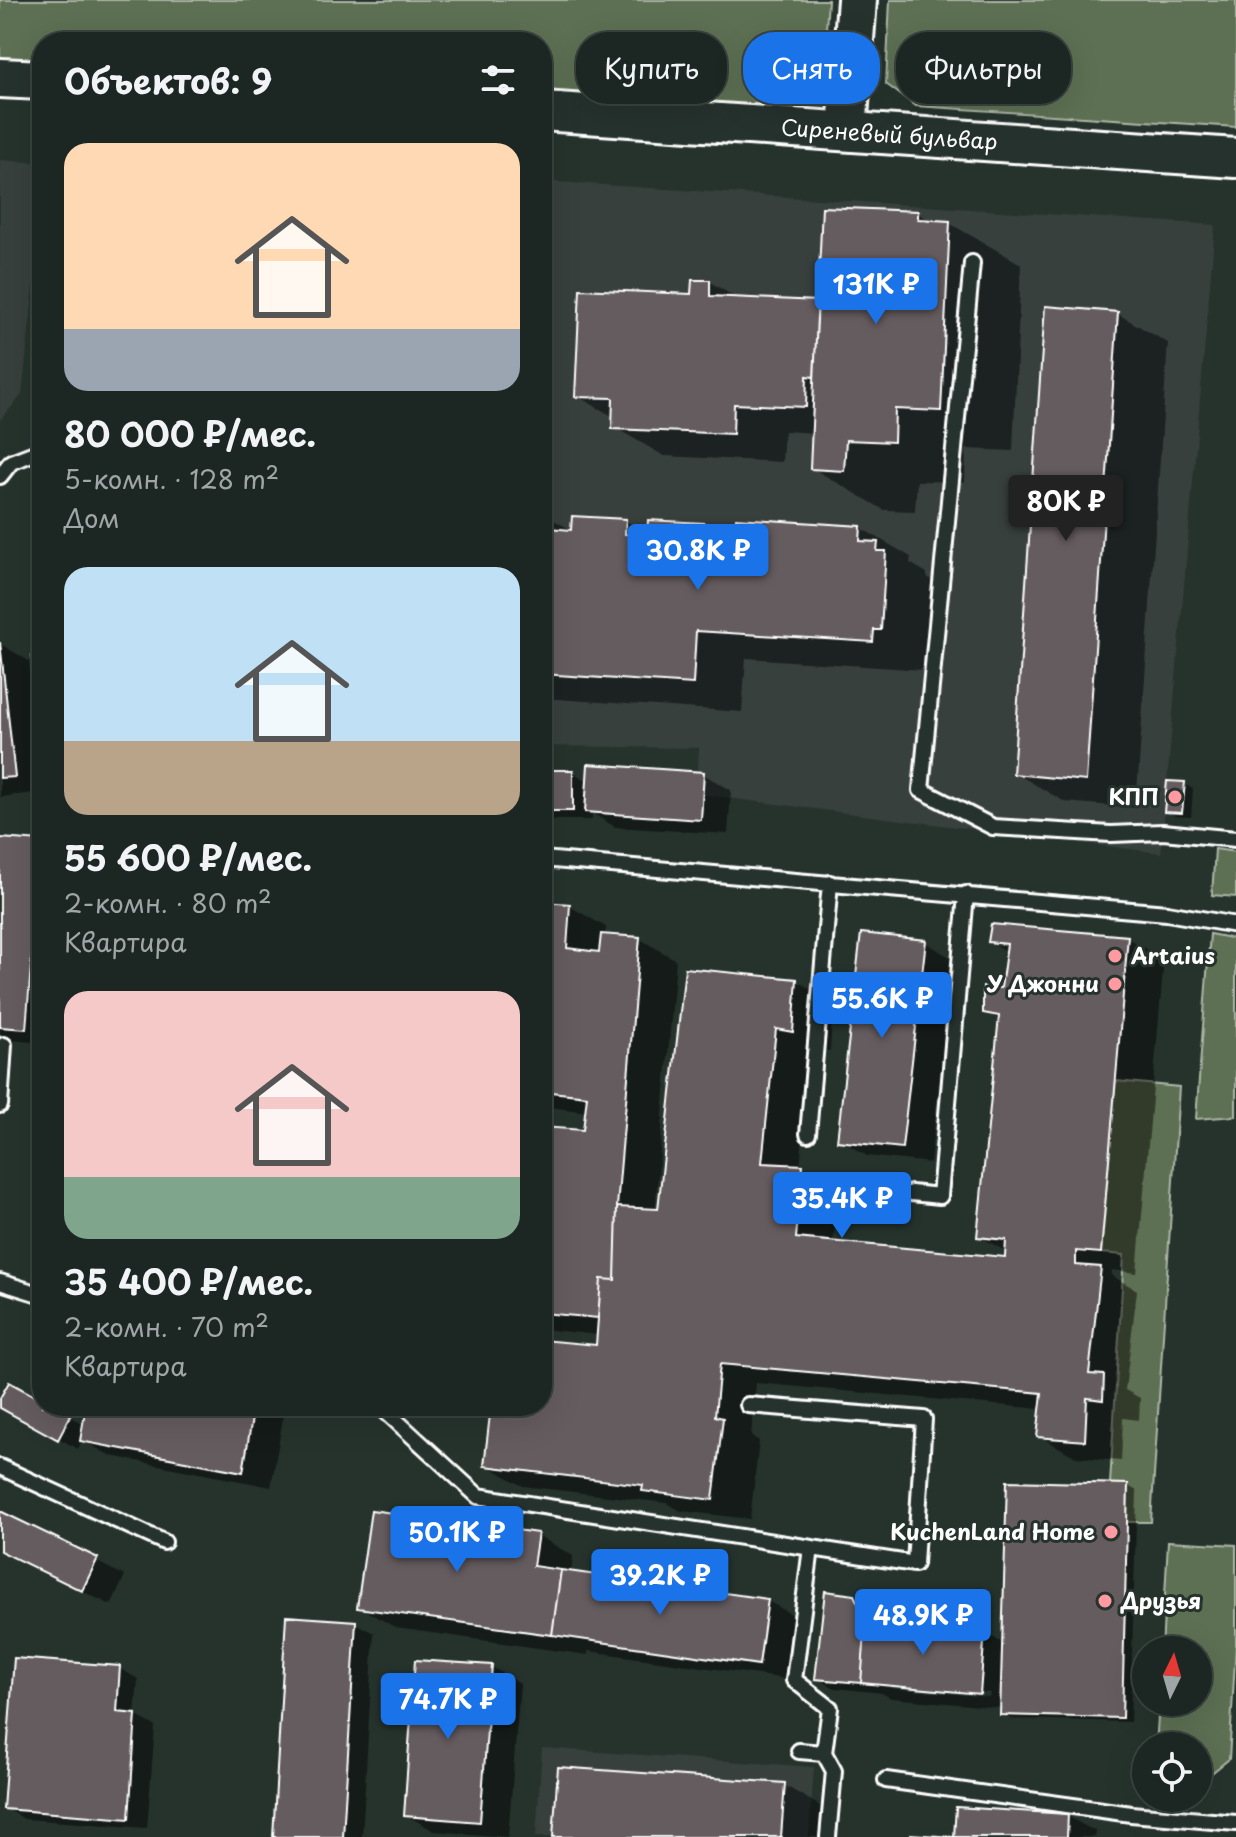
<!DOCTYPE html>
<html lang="ru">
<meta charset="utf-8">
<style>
:root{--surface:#1c2622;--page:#29322f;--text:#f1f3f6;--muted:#a0a5a5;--line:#3a4340;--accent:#1a73e8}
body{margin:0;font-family:"Playpen Sans",sans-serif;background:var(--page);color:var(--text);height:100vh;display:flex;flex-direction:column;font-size:30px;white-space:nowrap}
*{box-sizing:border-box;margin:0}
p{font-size:26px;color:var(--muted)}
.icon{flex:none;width:44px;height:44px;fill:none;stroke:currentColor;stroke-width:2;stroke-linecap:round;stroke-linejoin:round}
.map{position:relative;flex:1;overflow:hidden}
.details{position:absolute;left:32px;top:32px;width:520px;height:1384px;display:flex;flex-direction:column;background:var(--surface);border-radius:32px;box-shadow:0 8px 32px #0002,0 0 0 2px var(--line)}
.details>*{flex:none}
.top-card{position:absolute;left:576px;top:32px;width:540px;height:72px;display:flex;gap:16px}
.needle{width:52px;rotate:5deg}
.buttons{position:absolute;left:1132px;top:1636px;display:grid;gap:16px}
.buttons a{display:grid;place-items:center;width:80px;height:80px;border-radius:50%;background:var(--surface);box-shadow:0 8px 32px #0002,0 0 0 2px var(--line);font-size:40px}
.price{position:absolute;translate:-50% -68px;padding:0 18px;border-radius:8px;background:var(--accent);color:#fff;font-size:26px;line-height:52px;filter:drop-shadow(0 2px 4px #0008)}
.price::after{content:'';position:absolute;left:50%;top:48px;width:24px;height:18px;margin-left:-12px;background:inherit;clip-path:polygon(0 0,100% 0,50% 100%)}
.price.active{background:#222;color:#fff}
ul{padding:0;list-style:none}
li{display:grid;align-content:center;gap:16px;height:424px;padding:0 32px}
li span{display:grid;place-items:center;height:248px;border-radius:24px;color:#555}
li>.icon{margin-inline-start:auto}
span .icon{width:144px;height:144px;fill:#fffc;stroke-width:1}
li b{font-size:34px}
h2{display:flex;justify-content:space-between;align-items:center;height:96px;padding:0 32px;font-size:34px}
.tag{padding:0 28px;border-radius:32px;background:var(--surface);box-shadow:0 8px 32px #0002,0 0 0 2px var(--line);font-size:28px;line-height:72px}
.tag.active{background:var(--accent);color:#fff}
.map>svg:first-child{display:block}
.built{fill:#393f3c}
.green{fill:#5d6f52;stroke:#aeb7a8;stroke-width:2}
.shadow{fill:#0007;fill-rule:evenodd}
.building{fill:#655b5e;stroke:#fff;stroke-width:2}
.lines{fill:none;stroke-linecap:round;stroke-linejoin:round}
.lane-casing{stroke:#fff;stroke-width:20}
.secondary-casing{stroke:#fff;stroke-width:44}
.lane{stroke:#26332d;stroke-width:14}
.secondary{stroke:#26332d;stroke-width:38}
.poi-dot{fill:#ff9aa2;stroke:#26332d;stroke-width:3}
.labels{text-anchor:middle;stroke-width:6;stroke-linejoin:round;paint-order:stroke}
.street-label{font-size:22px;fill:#fff;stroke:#26332d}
.poi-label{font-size:22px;font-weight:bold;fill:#fff;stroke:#26332d;text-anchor:end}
</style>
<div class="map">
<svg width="1236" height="1837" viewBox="0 0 1236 1837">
<rect width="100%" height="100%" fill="#26332d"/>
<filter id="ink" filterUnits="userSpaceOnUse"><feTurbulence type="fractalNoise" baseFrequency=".0125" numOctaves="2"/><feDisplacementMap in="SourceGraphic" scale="16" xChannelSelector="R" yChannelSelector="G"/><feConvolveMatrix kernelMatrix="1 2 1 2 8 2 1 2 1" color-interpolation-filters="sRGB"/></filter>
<g filter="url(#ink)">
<path class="built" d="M 0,160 L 42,163 L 42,212 L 22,395 L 0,420 Z
M 542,181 L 1215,225 L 1161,853 L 697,794 L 699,748 L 542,746 Z
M 542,1748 L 814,1767 L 809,1837 L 536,1837 Z"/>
<path class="green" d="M 0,0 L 828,0 L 822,88 L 801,110 L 542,95 L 542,42 L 42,42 L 42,65 L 0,63 Z
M 890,0 L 1236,0 L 1236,127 L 916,106 L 886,84 Z
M 1215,849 L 1236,852 L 1236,897 L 1212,895 Z
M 1210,934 L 1236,939 L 1236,1116 L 1196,1119 Z
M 1116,1081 L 1179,1087 L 1151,1522 L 1127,1522 L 1128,1485 L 1110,1484 L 1124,1255 L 1101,1253 Z
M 1168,1541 L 1236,1545 L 1236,1644 L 1229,1759 L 1203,1780 L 1198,1780 L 1198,1746 L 1156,1746 L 1159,1702 L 1198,1702 L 1198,1650 L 1162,1650 Z"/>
<path class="shadow" d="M 917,213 L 933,222 L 949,223 L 1021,264 L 1013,451 L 966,449 L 965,482 L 917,481 L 915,511 L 884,510 L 812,468 L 814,433 L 784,431 L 782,462 L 664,456 L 614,427 L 614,417 L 577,396 L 710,282 L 740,300 L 819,303 Z
M 1118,314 L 1168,343 L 1136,808 L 1065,802 L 1015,773 Z
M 542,517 L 549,517 L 573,531 L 626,521 L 649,535 L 703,525 L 719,534 L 738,536 L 861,528 L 911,557 L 910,563 L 927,573 L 927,577 L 935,582 L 930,658 L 923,657 L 923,670 L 746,658 L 742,712 L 542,698 Z
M 0,644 L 29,661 L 42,792 L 0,797 Z
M 542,772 L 573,772 L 589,782 L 703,774 L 731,790 L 728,834 L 615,827 L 592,813 L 592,820 L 542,820 Z
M 1184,784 L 1193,789 L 1191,817 L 1175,816 L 1167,811 Z
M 0,840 L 42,844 L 42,1043 L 10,1040 L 0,1035 Z
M 542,904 L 569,906 L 606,927 L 605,937 L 640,939 L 676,960 L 655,1211 L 660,1211 L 797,981 L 833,1002 L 830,1051 L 812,1049 L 800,1167 L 839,1188 L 833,1243 L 1007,1259 L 1008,1253 L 979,1236 L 1001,1021 L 985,1011 L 1003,990 L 1008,952 L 990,941 L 1127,938 L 1164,959 L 1137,1273 L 1112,1270 L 1112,1276 L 1137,1290 L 1125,1390 L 1140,1398 L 1139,1420 L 1123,1418 L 1121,1461 L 1076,1457 L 1039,1436 L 1042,1409 L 756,1383 L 751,1436 L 759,1441 L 750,1519 L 681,1511 L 667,1503 L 523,1486 L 486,1465 L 493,1406 L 542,1406 L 542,1342 L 598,1347 L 599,1335 L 542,1329 L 542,1160 L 585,1132 L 587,1112 L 542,1106 Z
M 925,942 L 953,959 L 930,1163 L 867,1156 L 839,1139 Z
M 0,1402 L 42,1402 L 42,1406 L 50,1406 L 85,1425 L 88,1406 L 285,1406 L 271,1487 L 111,1456 L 82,1440 L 78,1449 L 0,1406 Z
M 1128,1486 L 1137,1491 L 1130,1722 L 1011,1719 L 1002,1714 L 1002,1708 L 891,1698 L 882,1693 L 835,1688 L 817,1678 L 853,1597 L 872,1608 L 880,1623 L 984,1632 L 1004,1644 ZM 890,1684 L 990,1693 L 989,1697 L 890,1688 Z
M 0,1513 L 125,1576 L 111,1605 L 0,1552 Z
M 537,1535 L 573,1556 L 571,1573 L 768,1601 L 796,1617 L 787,1679 L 588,1651 L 588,1655 L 396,1628 L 360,1607 Z
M 355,1623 L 374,1633 L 362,1837 L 275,1837 Z
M 492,1667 L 520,1684 L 508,1837 L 434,1831 L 406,1815 Z
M 119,1668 L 138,1679 L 135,1715 L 155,1726 L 147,1828 L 24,1819 L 5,1808 Z
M 784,1785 L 834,1814 L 833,1837 L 555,1837 Z
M 1067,1816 L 1096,1832 L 1095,1837 L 956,1837 Z"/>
<path class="building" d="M 822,207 L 918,211 L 918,219 L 950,221 L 941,411 L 895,409 L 894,442 L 846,440 L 844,471 L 810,469 Z
M 692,280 L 710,280 L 710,296 L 818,301 L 814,377 L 807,376 L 806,407 L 734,404 L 733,434 L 612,429 L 613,398 L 575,397 L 580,289 L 691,294 Z
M 1045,306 L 1118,312 L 1086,781 L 1013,774 Z
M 542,515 L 549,515 L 549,528 L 571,530 L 572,516 L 626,519 L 625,534 L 647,535 L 648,520 L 704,523 L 704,531 L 736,534 L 736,518 L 861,526 L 860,541 L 878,542 L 877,551 L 886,551 L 881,630 L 874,630 L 873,642 L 696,631 L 693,684 L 542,674 Z
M 0,642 L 15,777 L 0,778 Z
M 588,764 L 704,772 L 701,820 L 585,812 Z
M 542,770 L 573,770 L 573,811 L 542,811 Z
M 1167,781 L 1185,782 L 1182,813 L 1164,812 Z
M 0,838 L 41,841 L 26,1029 L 0,1027 Z
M 542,902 L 570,904 L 567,948 L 599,952 L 601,934 L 640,937 L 617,1207 L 615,1280 L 601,1279 L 598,1318 L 542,1313 L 542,1127 L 583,1130 L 587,1096 L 542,1091 Z
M 991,924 L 1128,936 L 1101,1253 L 1076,1251 L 1076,1265 L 1101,1267 L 1089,1374 L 1104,1375 L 1103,1400 L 1087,1398 L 1085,1441 L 1037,1437 L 1042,1393 L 720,1364 L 715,1416 L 723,1418 L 713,1500 L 642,1491 L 643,1485 L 484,1466 L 491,1406 L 542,1406 L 542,1340 L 596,1345 L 601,1279 L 615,1280 L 617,1207 L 658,1209 L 685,968 L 797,979 L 793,1032 L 776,1029 L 762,1163 L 803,1165 L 796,1238 L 1005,1257 L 1006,1240 L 977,1237 L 999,1016 L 983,1013 L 983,987 L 1001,988 L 1007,944 L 988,942 Z
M 861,933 L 926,940 L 902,1148 L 837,1141 Z
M 9,1382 L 42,1400 L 42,1406 L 54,1406 L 71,1415 L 58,1440 L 0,1408 L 0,1398 Z
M 86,1406 L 254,1406 L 243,1472 L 80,1441 Z
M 1007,1481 L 1128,1484 L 1122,1718 L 1000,1715 Z
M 371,1510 L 538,1533 L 533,1566 L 561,1570 L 552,1635 L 357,1608 Z
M 0,1511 L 98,1558 L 82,1591 L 0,1551 Z
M 561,1570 L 768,1599 L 759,1665 L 552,1635 Z
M 825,1591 L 854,1595 L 866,1620 L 861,1683 L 815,1679 Z
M 286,1616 L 356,1621 L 343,1837 L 273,1837 Z
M 866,1620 L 985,1630 L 980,1694 L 861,1683 Z
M 14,1658 L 120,1666 L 117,1712 L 136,1714 L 129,1819 L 3,1809 Z
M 415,1660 L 492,1665 L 480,1822 L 404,1816 Z
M 558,1767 L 785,1783 L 781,1837 L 553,1837 Z
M 956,1807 L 1068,1814 L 1067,1837 L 911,1837 L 911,1834 L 954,1837 Z"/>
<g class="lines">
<defs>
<path id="lane" d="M 972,263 L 921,790 L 993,827 L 1111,834 L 1163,832 L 1236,839
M 0,476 L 11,462 L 42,450
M 41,657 L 42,641
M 542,859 L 1167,913 L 1236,925
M 0,1105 L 4,1045
M 808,1134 L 830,883
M 911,1193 L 940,1196 L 966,894
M 0,1282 L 42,1295
M 380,1406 L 478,1496 L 915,1564 L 924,1419 L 748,1405
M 0,1467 L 164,1542
M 811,1548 L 794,1680 L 830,1708 L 824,1753
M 799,1751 L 824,1753 L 834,1771 L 828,1837
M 886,1780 L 1131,1814 L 1236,1823"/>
<g id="secondary">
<path d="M 0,78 L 42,80"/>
<path id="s1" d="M 542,111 L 1236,158"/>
<path d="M 847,130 L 857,0"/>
</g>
</defs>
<use href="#lane" class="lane-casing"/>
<use href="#secondary" class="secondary-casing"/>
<use href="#lane" class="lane"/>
<use href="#secondary" class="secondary"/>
</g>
</g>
<g class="poi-dot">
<circle cx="1175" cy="797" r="8"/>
<circle cx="1115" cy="956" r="8"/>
<circle cx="1115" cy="984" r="8"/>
<circle cx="1111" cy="1532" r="8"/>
<circle cx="1105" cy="1601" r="8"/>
</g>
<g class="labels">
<g class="street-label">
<text dy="8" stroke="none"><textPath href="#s1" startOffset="348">Сиреневый бульвар</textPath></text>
</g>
<g class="poi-label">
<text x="1159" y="805">КПП</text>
<text x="1131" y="964" text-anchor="start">Artaius</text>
<text x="1099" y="992">У Джонни</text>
<text x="1095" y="1540">KuchenLand Home</text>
<text x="1121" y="1609" text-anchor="start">Друзья</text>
</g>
</g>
</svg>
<div class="buttons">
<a><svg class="needle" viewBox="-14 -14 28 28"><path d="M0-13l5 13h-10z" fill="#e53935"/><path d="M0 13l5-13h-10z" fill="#a0a5a5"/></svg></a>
<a><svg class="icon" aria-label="locate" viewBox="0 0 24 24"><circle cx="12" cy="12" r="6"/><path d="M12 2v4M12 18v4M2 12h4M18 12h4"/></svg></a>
</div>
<b class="price" style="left:876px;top:326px">131K ₽</b>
<b class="price active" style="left:1066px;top:543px">80K ₽</b>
<b class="price" style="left:698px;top:592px">30.8K ₽</b>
<b class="price" style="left:882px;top:1040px">55.6K ₽</b>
<b class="price" style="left:842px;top:1240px">35.4K ₽</b>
<b class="price" style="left:457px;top:1574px">50.1K ₽</b>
<b class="price" style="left:660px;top:1617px">39.2K ₽</b>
<b class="price" style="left:923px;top:1657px">48.9K ₽</b>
<b class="price" style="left:448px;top:1741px">74.7K ₽</b>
<div class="top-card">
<a class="tag">Купить</a>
<a class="tag active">Снять</a>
<a class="tag">Фильтры</a>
</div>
<section class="details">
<h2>Объектов: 9<svg class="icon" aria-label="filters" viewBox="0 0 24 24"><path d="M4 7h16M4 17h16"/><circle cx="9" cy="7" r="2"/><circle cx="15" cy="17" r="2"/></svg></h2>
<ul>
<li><span style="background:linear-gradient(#ffd9b3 75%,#9aa5b1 0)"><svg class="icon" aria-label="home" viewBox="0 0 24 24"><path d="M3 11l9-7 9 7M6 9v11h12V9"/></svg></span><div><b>80 000 ₽/мес.</b><p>5-комн. · 128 m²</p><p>Дом</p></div></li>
<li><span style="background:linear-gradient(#bfe0f5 70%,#b9a48a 0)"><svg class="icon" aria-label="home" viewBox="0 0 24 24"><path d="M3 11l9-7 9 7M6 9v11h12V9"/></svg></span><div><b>55 600 ₽/мес.</b><p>2-комн. · 80 m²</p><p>Квартира</p></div></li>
<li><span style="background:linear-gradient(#f6c9c9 75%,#7fa58c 0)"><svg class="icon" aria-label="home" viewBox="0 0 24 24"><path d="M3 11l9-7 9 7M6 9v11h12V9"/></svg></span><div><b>35 400 ₽/мес.</b><p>2-комн. · 70 m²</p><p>Квартира</p></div></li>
</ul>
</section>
</div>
